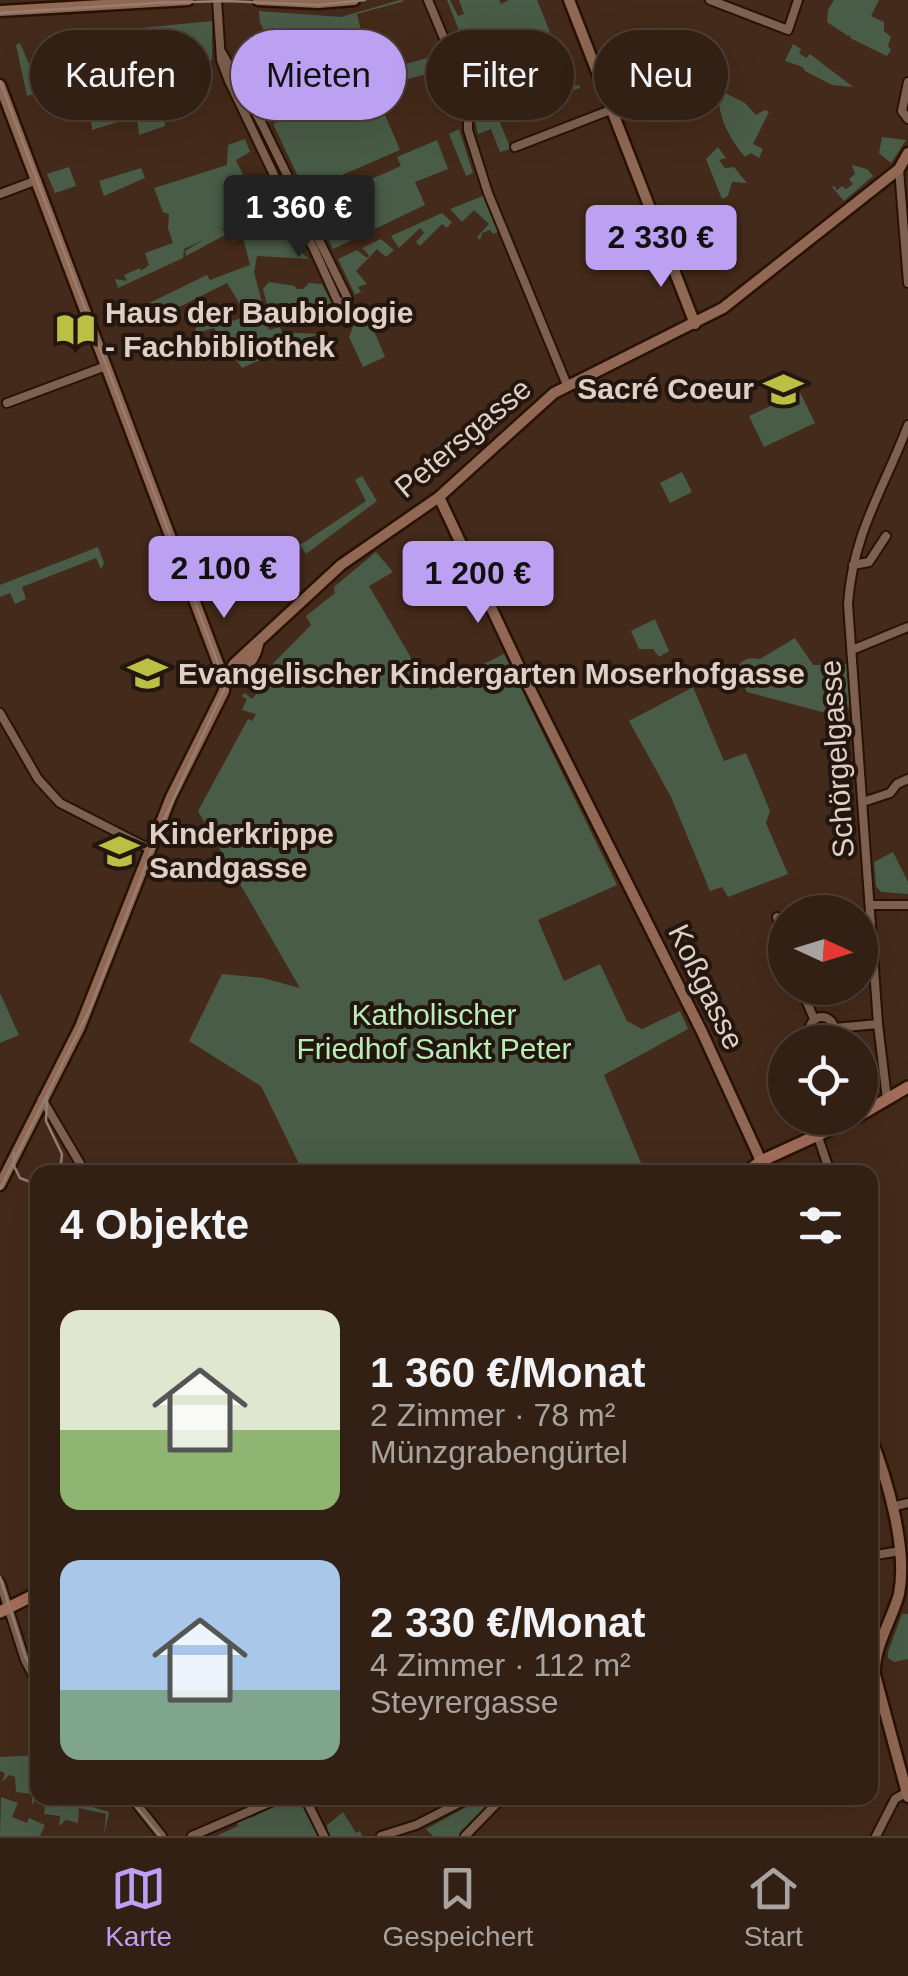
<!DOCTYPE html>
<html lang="de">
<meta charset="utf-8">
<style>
:root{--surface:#332014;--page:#3b281d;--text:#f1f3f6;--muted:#a9a3a0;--line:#4e3e34;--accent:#bca0f2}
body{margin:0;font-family:Helvetica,sans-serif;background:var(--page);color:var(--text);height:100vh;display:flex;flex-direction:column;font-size:38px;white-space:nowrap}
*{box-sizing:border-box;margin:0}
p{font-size:32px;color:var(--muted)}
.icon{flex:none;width:55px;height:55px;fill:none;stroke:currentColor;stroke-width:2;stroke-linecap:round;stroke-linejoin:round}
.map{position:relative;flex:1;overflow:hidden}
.drawer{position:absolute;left:30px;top:1165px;width:848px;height:640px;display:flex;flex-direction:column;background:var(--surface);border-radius:20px;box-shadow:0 10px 40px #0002,0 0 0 2px var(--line)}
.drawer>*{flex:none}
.banner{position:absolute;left:30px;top:30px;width:850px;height:90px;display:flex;gap:20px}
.needle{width:65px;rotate:94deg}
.controls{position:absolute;left:768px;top:895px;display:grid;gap:20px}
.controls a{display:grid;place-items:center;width:110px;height:110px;border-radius:50%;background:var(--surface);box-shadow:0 10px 40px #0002,0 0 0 2px var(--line);font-size:50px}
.price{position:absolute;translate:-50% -85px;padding:0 22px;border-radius:10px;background:var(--accent);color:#111;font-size:32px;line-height:65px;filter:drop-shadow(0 2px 5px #0008)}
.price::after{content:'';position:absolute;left:50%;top:60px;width:30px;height:22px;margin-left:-15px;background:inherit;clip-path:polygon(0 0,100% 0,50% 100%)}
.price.active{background:#222;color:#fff}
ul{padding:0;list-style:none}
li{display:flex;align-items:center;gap:30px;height:250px;padding:0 30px}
li span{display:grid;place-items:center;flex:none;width:280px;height:200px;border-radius:20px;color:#555}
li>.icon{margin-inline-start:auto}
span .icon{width:120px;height:120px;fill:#fffc;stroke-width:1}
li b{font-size:42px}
h2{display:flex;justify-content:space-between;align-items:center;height:120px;padding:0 30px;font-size:42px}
.tag{padding:0 35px;border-radius:45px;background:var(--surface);box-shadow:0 10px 40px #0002,0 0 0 2px var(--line);font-size:35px;line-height:90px}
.tag.active{background:var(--accent);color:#111}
.dock{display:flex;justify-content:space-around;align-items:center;height:140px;border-top:2px solid var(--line);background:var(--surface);font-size:28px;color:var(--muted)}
.dock a{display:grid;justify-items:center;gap:5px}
.dock .active{color:var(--accent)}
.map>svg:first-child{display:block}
.green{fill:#495c47}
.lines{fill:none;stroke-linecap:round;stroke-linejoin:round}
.street-casing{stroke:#291203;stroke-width:12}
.secondary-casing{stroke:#291203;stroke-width:15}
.primary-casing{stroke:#291203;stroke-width:16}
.street{stroke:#7d604f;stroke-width:8}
.secondary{stroke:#906854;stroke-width:10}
.primary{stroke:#a36f5a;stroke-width:11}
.tram{stroke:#947f72;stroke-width:2.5}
.labels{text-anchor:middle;stroke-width:8;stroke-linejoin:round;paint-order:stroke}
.poi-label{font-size:30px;font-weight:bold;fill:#e0cfc5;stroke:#22160f;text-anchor:start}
.street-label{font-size:30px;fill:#e0cfc5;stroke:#22160f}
.park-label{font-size:30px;fill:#b9ecb6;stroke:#22160f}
</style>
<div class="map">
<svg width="908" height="1836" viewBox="0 0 908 1836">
<rect width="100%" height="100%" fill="#442a1a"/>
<path class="green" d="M 400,0 L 405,1 L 357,14 L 366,51 L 284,72 L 274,50 L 282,47 L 280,40 L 271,43 L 260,23 L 259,11 L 341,17 Z
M 447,0 L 450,0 L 458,16 L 464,14 L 459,0 L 499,0 L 501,4 L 509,0 L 537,0 L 569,79 L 574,86 L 579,85 L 580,88 L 568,92 L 570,98 L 555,104 L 537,64 L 484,85 L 511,149 L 500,152 L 491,129 L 478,134 L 475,120 L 479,106 L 451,42 L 462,38 Z
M 834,0 L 879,0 L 871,16 L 884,22 L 884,31 L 891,37 L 888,46 L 891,50 L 887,56 L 850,38 L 851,35 L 848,36 L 827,22 L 828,10 Z
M 212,21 L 212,60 L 183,62 L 182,57 L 159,58 L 165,126 L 139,135 L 137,116 L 92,130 L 89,102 L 69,108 L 67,96 L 83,90 L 83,78 L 27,96 L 16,45 L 20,43 L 30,66 L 42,63 L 42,57 L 68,55 L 69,65 L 103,65 L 103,31 L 121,29 L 128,54 L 143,52 L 141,28 Z
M 793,44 L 801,49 L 799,53 L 806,58 L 810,54 L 853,87 L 832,85 L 805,71 L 803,67 L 785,61 Z
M 708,47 L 715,70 L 712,76 L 707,71 L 701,84 L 706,91 L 701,99 L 689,98 Z
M 427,58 L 433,72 L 374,89 L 400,150 L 305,191 L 273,124 L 366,84 L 364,76 Z
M 725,93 L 745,103 L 756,115 L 765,110 L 769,112 L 753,144 L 763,149 L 759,158 L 751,153 L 745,157 C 731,140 719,120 719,98 Z
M 459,129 L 473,173 L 466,176 L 449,134 Z
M 882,137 L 906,140 L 891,163 L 879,153 Z
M 245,139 L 250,152 L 236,160 L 269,229 L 278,237 L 288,233 L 299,250 L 309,259 L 257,256 L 254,272 L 269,330 L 280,327 L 282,332 L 318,334 L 242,368 L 214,328 L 197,333 L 195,329 L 213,316 L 211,309 L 222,303 L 233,321 L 247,316 L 227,283 L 159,317 L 157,312 L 140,317 L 141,307 L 207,275 L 210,280 L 250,265 L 243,238 L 233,241 L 230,234 L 218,226 L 227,234 L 186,256 L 185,251 L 203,240 L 184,249 L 183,258 L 118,288 L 115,279 L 127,281 L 124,275 L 140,268 L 141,271 L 149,265 L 145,253 L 173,243 L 168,228 L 169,214 L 163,212 L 154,188 L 227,165 L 228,145 Z
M 437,140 L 448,169 L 415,182 L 425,205 L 333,249 L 306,195 L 357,176 L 359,179 L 362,173 L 367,181 L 401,166 L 397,157 Z
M 718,147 L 726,158 L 719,160 L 725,168 L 734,167 L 747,183 L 732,182 L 728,196 L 722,199 L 706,159 Z
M 852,165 L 867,169 L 873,176 L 844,201 L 832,187 L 834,186 L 837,190 L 842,186 L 846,189 L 853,184 L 849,179 L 855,174 Z
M 69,167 L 76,186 L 55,193 L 47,174 Z
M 141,168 L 145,178 L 104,196 L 99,181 Z
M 485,195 L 500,231 L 493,234 L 490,230 L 482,233 L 480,240 L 477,237 L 489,224 L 474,210 L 462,222 L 450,209 Z
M 442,213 L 452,222 L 447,228 L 442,224 L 420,246 L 416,242 L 424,233 L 420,228 L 399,248 L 391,236 Z
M 381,239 L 394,250 L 386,257 L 377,249 L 356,271 L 367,284 L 358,287 L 361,292 L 355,295 L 338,259 L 357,250 L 367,258 L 369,255 L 362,248 Z
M 269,282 L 295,286 L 296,289 L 303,289 L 309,283 L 322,284 L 339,317 L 328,323 L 329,308 L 278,303 L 276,318 L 271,319 L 263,289 Z
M 369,319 L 385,357 L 363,367 L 349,337 L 353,326 Z
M 800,392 L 815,423 L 764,447 L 749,416 Z
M 682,472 L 692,492 L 670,503 L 660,483 Z
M 362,476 L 377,501 L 306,554 L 300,545 L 366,501 L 355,480 Z
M 98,547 L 104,563 L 101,569 L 96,558 L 22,587 L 26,599 L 15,604 L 10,593 L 0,597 L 0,585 Z
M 376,552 L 393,572 L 369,586 L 430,690 L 504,654 L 617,885 L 538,920 L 564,981 L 600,964 L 627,1021 L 642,1029 L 680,1011 L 688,1029 L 604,1075 L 642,1165 L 623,1172 L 303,1172 L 261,1086 L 189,1041 L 222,974 L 263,978 L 300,988 L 198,811 L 248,719 L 252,721 L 256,714 L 242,710 L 247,699 L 241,696 L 245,693 L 252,699 L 256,694 L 250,687 L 311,625 L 306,616 L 335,593 L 334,587 Z
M 655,619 L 669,651 L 659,657 L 653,649 L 639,649 L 631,631 Z
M 795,638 L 813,665 L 847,664 L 850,707 L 822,712 L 747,692 L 736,669 C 743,659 748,657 760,659 Z
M 693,687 L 724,761 L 746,753 L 770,811 L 766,823 L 788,874 L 728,897 L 722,887 L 710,891 L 671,797 L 629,721 Z
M 893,852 L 908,882 L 908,894 L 881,892 L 876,886 L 874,862 Z
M 0,993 L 19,1035 L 0,1043 Z
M 902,1614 L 908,1614 L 908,1659 L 894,1662 L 888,1658 L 888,1652 Z
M 37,1755 L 37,1797 L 32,1805 L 32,1794 L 16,1792 L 15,1777 L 9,1775 L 2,1782 L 5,1773 L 0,1771 L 0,1757 Z
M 1,1797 L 18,1803 L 12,1817 L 27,1823 L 29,1818 L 45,1825 L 40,1836 L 0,1836 Z
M 39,1798 L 62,1798 L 109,1812 L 104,1836 L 106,1814 L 79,1808 L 78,1823 L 66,1820 L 59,1826 L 60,1816 L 44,1814 L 45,1807 L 42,1805 L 43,1799 Z
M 290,1798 L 302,1798 L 320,1836 L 216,1836 L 238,1826 L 236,1820 L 253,1817 Z
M 483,1798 L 494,1800 L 461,1836 L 433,1836 L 426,1829 Z
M 343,1812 L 356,1833 L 360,1831 L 362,1836 L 328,1836 L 327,1825 Z"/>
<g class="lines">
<defs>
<path id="street" d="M 217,0 L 221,60 L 229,81 L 287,202 L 313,247 L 347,322
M 428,0 L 468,96 L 468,130 L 488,193 L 567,385
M 710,0 L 788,30 L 798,0
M 222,53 L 262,124 L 348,299 L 340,303
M 908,82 L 902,111 L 908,119
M 515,147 L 613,109
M 899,169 L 908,283
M 0,194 L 37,180
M 7,403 L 106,366
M 853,565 L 869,562 L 886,536
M 852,650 L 908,627
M 0,713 L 38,779 L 60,803 L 150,849
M 863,802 L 890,793 L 897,784 L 908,779
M 870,905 L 908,905
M 777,917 L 785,941
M 801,988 L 814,1019
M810 1029a12 12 0 1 1 24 0a12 12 0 1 1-24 0Z
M 834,1028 L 878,1024
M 42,1099 L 85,1172
M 887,1099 L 878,1024 L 848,604 C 853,532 884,489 908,425
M 818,1137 L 830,1172
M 892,1507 L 908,1503
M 870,1556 L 900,1551
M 0,1582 L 25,1660 L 38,1685
M 132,1798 L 162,1836
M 305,1798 L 324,1836
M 192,1836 L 280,1798
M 381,1836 L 416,1825 L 469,1798
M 465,1836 L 502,1798
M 876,1836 L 895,1799 L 907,1792"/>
<path id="secondary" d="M 258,0 L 318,3 L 354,0
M 569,0 L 695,324
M 0,11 L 188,0
M 0,85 L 224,679
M 439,497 L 523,675 L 702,1032 L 761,1161
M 224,679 C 241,677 255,660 258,644
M 0,1185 L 80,1027 L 171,797 L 224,691 L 224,679 L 234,664 L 341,565 L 439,497 L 554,393 L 723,308 L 899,169 L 908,153
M 870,1435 C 887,1478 908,1548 899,1594 C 892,1620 873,1648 875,1675 L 908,1797"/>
<path id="primary" d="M 860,1115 L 908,1087
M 747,1172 L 761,1161 L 855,1118
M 0,1612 L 38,1593"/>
</defs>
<use href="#street" class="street-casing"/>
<use href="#secondary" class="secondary-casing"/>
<use href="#primary" class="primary-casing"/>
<use href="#street" class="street"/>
<use href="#secondary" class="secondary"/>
<use href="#primary" class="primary"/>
<path class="tram" d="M 0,13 L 156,3 L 226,1 L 318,5 L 365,0
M 0,81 L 226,685 L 162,824 L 89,1011 L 0,1189
M 47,1097 L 46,1121 L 62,1154 L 60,1172
M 14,1153 L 14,1166 L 20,1178 L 38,1185
M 0,1577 L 25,1656 L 38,1682
M 129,1798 L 160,1836"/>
</g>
<defs>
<symbol id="library-bare" viewBox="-9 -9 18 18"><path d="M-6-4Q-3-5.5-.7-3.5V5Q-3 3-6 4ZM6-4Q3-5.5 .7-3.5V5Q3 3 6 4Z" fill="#bbc044" stroke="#22160f" stroke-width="2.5" paint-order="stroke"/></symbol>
<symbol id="school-bare" viewBox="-9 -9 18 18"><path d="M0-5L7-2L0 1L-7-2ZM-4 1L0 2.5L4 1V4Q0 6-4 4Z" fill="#bbc044" stroke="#22160f" stroke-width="2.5" paint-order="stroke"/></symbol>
</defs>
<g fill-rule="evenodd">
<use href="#library-bare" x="48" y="302" width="55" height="55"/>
<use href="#school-bare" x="756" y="362" width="55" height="55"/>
<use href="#school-bare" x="120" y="646" width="55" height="55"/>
<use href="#school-bare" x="92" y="824" width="55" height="55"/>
</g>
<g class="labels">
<g class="poi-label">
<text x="105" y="323">Haus der Baubiologie<tspan x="105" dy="34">- Fachbibliothek</tspan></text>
<text x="754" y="399" text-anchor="end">Sacré Coeur</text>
<text x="178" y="684">Evangelischer Kindergarten Moserhofgasse</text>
<text x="149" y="844">Kinderkrippe<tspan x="149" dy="34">Sandgasse</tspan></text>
</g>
<g class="street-label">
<text transform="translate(463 438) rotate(-40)" y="10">Petersgasse</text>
<text transform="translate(837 759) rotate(-94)" y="10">Schörgelgasse</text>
<text transform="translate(706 987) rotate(64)" y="10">Koßgasse</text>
</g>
<g class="park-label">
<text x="434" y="1025">Katholischer<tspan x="434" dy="34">Friedhof Sankt Peter</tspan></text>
</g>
</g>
</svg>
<div class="controls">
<a><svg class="needle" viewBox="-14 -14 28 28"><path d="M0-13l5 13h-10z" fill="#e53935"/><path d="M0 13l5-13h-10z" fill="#a9a3a0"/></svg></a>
<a><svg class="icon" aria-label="locate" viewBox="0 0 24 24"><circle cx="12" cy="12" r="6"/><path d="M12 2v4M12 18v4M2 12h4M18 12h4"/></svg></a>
</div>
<b class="price active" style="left:299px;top:260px">1 360 €</b>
<b class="price" style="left:661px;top:290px">2 330 €</b>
<b class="price" style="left:224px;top:621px">2 100 €</b>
<b class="price" style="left:478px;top:626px">1 200 €</b>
<div class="banner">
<a class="tag">Kaufen</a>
<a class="tag active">Mieten</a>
<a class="tag">Filter</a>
<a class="tag">Neu</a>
</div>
<section class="drawer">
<h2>4 Objekte<svg class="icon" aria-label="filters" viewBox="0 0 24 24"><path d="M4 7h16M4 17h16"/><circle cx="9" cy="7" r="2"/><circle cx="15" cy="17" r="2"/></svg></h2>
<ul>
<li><span style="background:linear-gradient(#dfe7d0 60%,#8fb573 0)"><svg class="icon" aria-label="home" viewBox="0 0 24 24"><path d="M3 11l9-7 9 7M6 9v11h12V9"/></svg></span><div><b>1 360 €/Monat</b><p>2 Zimmer · 78 m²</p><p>Münzgrabengürtel</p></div></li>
<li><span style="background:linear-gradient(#a9c7e8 65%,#7fa58c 0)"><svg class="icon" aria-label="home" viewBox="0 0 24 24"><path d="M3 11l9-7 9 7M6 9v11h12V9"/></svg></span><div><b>2 330 €/Monat</b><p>4 Zimmer · 112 m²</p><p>Steyrergasse</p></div></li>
</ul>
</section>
</div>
<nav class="dock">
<a class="active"><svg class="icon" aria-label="map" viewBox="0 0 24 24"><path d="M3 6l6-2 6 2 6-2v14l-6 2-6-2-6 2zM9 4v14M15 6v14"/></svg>Karte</a>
<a><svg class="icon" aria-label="saved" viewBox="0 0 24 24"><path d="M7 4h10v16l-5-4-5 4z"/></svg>Gespeichert</a>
<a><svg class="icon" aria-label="home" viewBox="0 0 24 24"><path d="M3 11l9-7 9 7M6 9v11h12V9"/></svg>Start</a>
</nav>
